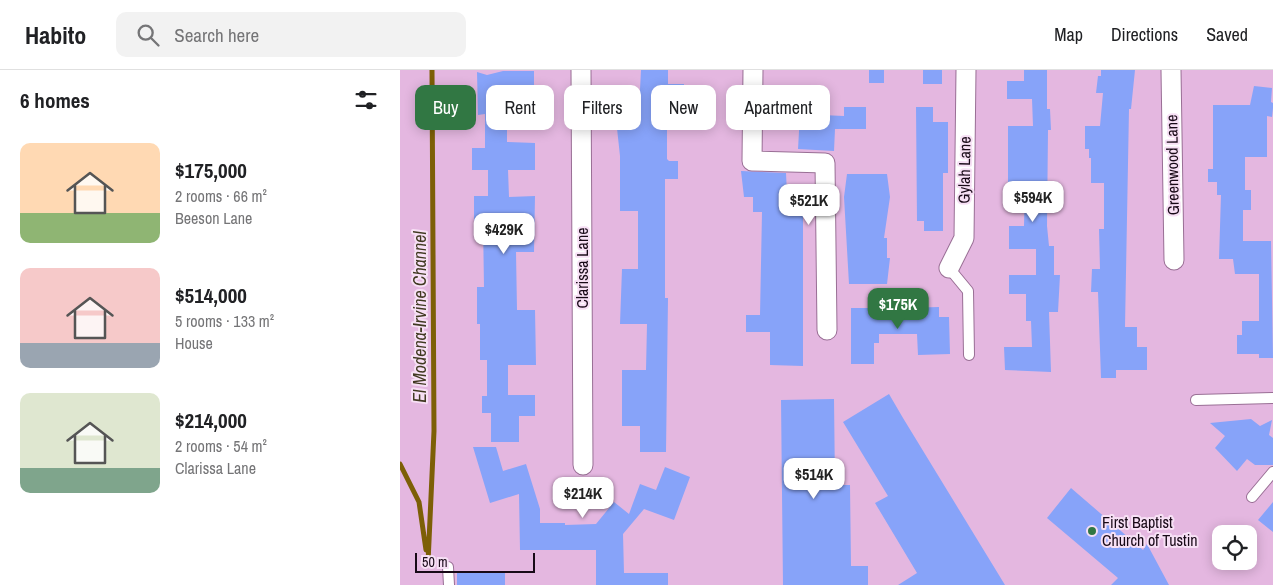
<!DOCTYPE html>
<meta charset="utf-8">
<style>
:root{--surface:#fff;--page:#f2f2f2;--text:#202124;--muted:#757577;--line:#e0e0e0;--accent:#317743}
body{margin:0;font-family:"Archivo Narrow",sans-serif;background:var(--page);color:var(--text);height:100vh;display:flex;flex-direction:column;font-size:19px;white-space:nowrap}
*{box-sizing:border-box;margin:0}
p{font-size:16px;color:var(--muted)}
.icon{flex:none;width:28px;height:28px;fill:none;stroke:currentColor;stroke-width:2;stroke-linecap:round;stroke-linejoin:round}
.map{position:relative;flex:1;overflow:hidden}
.panel{display:flex;flex-direction:column;background:var(--surface);width:400px}
.panel>*{flex:none}
.top-card{position:absolute;left:15px;top:15px;width:475px;height:45px;display:flex;gap:10px}
.controls{position:absolute;left:812px;top:455px;display:grid;gap:10px}
.controls a{display:grid;place-items:center;width:45px;height:45px;border-radius:10px;background:var(--surface);box-shadow:0 2px 12px #0003;font-size:25px}
.scale{position:absolute;left:15px;bottom:12px;width:120px;box-sizing:border-box;padding-left:5px;border:2px solid #180917;border-top:0;font-size:14px;line-height:18px;white-space:nowrap;color:#180917;-webkit-text-stroke:4px #f7e0f5;paint-order:stroke}
.price{position:absolute;translate:-50% -42px;padding:0 11px;border-radius:10px;background:#fff;color:#222;font-size:16px;line-height:32px;filter:drop-shadow(0 1px 2px #0008)}
.price::after{content:'';position:absolute;left:50%;top:30px;width:15px;height:11px;margin-left:-8px;background:inherit;clip-path:polygon(0 0,100% 0,50% 100%)}
.price.on{background:var(--accent);color:#fff}
ul{padding:0;list-style:none}
li{display:flex;align-items:center;gap:15px;height:125px;padding:0 20px}
li span{display:grid;place-items:center;flex:none;width:140px;height:100px;border-radius:10px;color:#555}
li>.icon{margin-inline-start:auto}
span .icon{width:60px;height:60px;fill:#fffc;stroke-width:1}
li b{font-size:21px}
h2{display:flex;justify-content:space-between;align-items:center;height:60px;padding:0 20px;font-size:21px}
.chip{padding:0 18px;border-radius:10px;background:var(--surface);box-shadow:0 2px 12px #0003;font-size:18px;line-height:45px}
.chip.on{background:var(--accent);color:#fff}
header{display:flex;align-items:center;gap:30px;box-sizing:border-box;height:70px;padding:0 25px;background:var(--surface);border-bottom:1px solid var(--line)}
header strong{font-size:24px}
nav{display:flex;gap:28px;margin-inline-start:auto;font-size:18px}
.search{width:350px;height:45px;background:var(--page);display:flex;align-items:center;gap:12px;box-sizing:border-box;padding:0 18px;border-radius:10px;color:var(--muted);font-size:19px}
main{display:flex;flex:1;min-height:0}
.map>svg:first-child{display:block}
.lines{fill:none;stroke-linecap:round;stroke-linejoin:round}
.stream{stroke:#7d5f07;stroke-width:5}
.building{fill:#87a3f9}
.lane-casing{stroke:#996f95;stroke-width:12}
.street-casing{stroke:#996f95;stroke-width:21}
.lane{stroke:#fff;stroke-width:10}
.street{stroke:#fff;stroke-width:19}
.poi-dot{fill:#317743;stroke:#f7e0f5;stroke-width:2}
.labels{text-anchor:middle;stroke-width:4;stroke-linejoin:round;paint-order:stroke}
.street-label{font-size:16px;fill:#180917;stroke:#f7e0f5}
.poi-label{font-size:16px;fill:#180917;stroke:#f7e0f5;text-anchor:start}
.water-label{font-size:18px;font-style:italic;fill:#413922;stroke:#f7e0f5}
</style>
<header>
<strong>Habito</strong>
<div class="search"><svg class="icon" aria-label="search" viewBox="0 0 24 24"><circle cx="10" cy="10" r="6"/><path d="M15 15l6 6"/></svg>Search here</div>
<nav><a>Map</a><a>Directions</a><a>Saved</a></nav>
</header>
<main>
<section class="panel">
<h2>6 homes<svg class="icon" aria-label="filters" viewBox="0 0 24 24"><path d="M4 7h16M4 17h16"/><circle cx="9" cy="7" r="2"/><circle cx="15" cy="17" r="2"/></svg></h2>
<ul>
<li><span style="background:linear-gradient(#ffd9b3 70%,#8fb573 0)"><svg class="icon" aria-label="home" viewBox="0 0 24 24"><path d="M3 11l9-7 9 7M6 9v11h12V9"/></svg></span><div><b>$175,000</b><p>2 rooms · 66 m²</p><p>Beeson Lane</p></div></li>
<li><span style="background:linear-gradient(#f6c9c9 75%,#9aa5b1 0)"><svg class="icon" aria-label="home" viewBox="0 0 24 24"><path d="M3 11l9-7 9 7M6 9v11h12V9"/></svg></span><div><b>$514,000</b><p>5 rooms · 133 m²</p><p>House</p></div></li>
<li><span style="background:linear-gradient(#dfe7d0 75%,#7fa58c 0)"><svg class="icon" aria-label="home" viewBox="0 0 24 24"><path d="M3 11l9-7 9 7M6 9v11h12V9"/></svg></span><div><b>$214,000</b><p>2 rooms · 54 m²</p><p>Clarissa Lane</p></div></li>
</ul>
</section>
<div class="map">
<svg width="873" height="515" viewBox="0 0 873 515">
<rect width="100%" height="100%" fill="#e4b7e0"/>
<g class="lines">
<path class="stream" d="M 0,394 L 19,432 L 26,480
M 28,493 L 34,361 L 32,0"/>
</g>
<path class="building" d="M 241,0 L 268,0 L 268,14 L 284,14 L 284,33 L 267,34 L 267,89 L 269,91 L 278,91 L 278,109 L 265,109 L 265,228 L 268,228 L 266,382 L 240,382 L 240,356 L 222,356 L 222,300 L 246,300 L 247,254 L 220,254 L 222,199 L 238,199 L 238,141 L 220,141 L 220,86 L 215,40 L 239,40 Z
M 469,0 L 484,0 L 484,13 L 469,13 Z
M 523,0 L 542,0 L 542,14 L 523,14 Z
M 624,0 L 647,0 L 647,39 L 650,39 L 651,60 L 648,60 L 647,156 L 649,176 L 654,176 L 654,205 L 660,205 L 658,242 L 649,242 L 651,302 L 605,300 L 604,277 L 632,277 L 631,251 L 626,251 L 626,224 L 609,224 L 609,205 L 636,205 L 636,179 L 609,179 L 609,156 L 624,156 L 625,112 L 608,112 L 608,56 L 633,56 L 632,29 L 607,29 L 607,11 L 624,11 Z
M 701,0 L 735,0 L 731,39 L 729,39 L 725,257 L 737,257 L 737,277 L 747,277 L 747,300 L 716,300 L 716,308 L 701,308 L 698,222 L 691,222 L 692,199 L 700,199 L 699,159 L 704,159 L 704,113 L 691,113 L 691,88 L 689,88 L 689,79 L 685,79 L 685,56 L 700,56 L 703,23 L 696,23 L 698,6 L 701,6 Z
M 103,1 L 134,1 L 134,18 L 111,18 L 111,44 L 107,44 L 107,72 L 135,73 L 135,100 L 108,100 L 109,127 L 135,126 L 134,182 L 116,182 L 117,240 L 135,240 L 136,295 L 108,295 L 108,325 L 135,325 L 135,346 L 119,346 L 119,372 L 91,372 L 91,343 L 82,343 L 82,326 L 87,326 L 87,290 L 80,290 L 80,254 L 77,254 L 77,217 L 84,217 L 83,153 L 74,154 L 74,126 L 88,126 L 88,100 L 72,100 L 72,78 L 85,78 L 85,44 L 78,45 L 77,2 L 87,5 Z
M 854,16 L 872,18 L 871,32 L 873,33 L 873,38 L 872,47 L 867,46 L 867,87 L 845,87 L 845,120 L 851,120 L 851,140 L 843,140 L 843,171 L 871,171 L 873,288 L 859,288 L 859,284 L 837,284 L 837,265 L 842,265 L 842,251 L 859,251 L 859,204 L 835,204 L 833,189 L 819,189 L 821,125 L 817,125 L 817,112 L 808,112 L 808,99 L 813,99 L 813,35 L 850,35 Z
M 444,37 L 466,37 L 466,59 L 435,59 L 434,81 L 398,79 L 400,44 L 444,46 Z
M 516,37 L 533,37 L 533,52 L 548,52 L 548,103 L 543,103 L 543,161 L 524,161 L 524,151 L 517,151 Z
M 341,101 L 386,103 L 388,144 L 403,144 L 403,296 L 370,295 L 370,262 L 346,262 L 346,245 L 360,245 L 362,142 L 353,142 L 353,127 L 344,127 Z
M 447,104 L 487,104 L 490,127 L 484,168 L 487,168 L 487,188 L 490,188 L 487,214 L 449,214 L 444,127 Z
M 475,234 L 503,234 L 503,238 L 539,237 L 539,247 L 549,247 L 550,284 L 518,285 L 517,264 L 479,264 L 479,273 L 474,273 L 474,294 L 451,294 L 451,238 L 475,238 Z
M 489,324 L 503,348 L 605,515 L 498,515 L 517,503 L 475,433 L 488,426 L 443,352 Z
M 434,329 L 435,415 L 450,415 L 451,496 L 468,496 L 468,515 L 383,515 L 381,330 Z
M 851,349 L 860,356 L 872,350 L 869,365 L 873,368 L 873,395 L 855,395 L 847,389 L 837,401 L 815,378 L 825,366 L 810,353 Z
M 73,377 L 96,377 L 103,401 L 126,394 L 140,439 L 140,453 L 165,453 L 165,455 L 196,454 L 214,432 L 229,444 L 240,414 L 256,420 L 265,397 L 290,407 L 274,450 L 244,439 L 223,464 L 224,503 L 268,503 L 268,515 L 196,515 L 196,480 L 120,480 L 119,424 L 90,433 Z
M 671,418 L 743,480 L 747,474 L 769,515 L 711,515 L 718,508 L 647,448 Z
M 873,432 L 873,462 L 858,450 Z
M 80,501 L 105,501 L 105,515 L 57,515 L 57,502 Z"/>
<g class="lines">
<defs>
<path id="lane" d="M 549,198 L 568,221 L 569,285
M 796,330 L 873,328
M 852,427 L 873,402
M 48,497 L 49,515"/>
<path id="street" d="M 181,0 L 183,395
M 353,0 L 352,91 L 425,93 L 427,260
M 771,0 L 774,190
M 549,198 L 564,168 L 566,0"/>
</defs>
<use href="#lane" class="lane-casing"/>
<use href="#street" class="street-casing"/>
<use href="#lane" class="lane"/>
<use href="#street" class="street"/>
</g>
<circle class="poi-dot" cx="692" cy="461" r="5"/>
<g class="labels">
<g class="street-label">
<text transform="translate(772 95) rotate(-91)" y="6">Greenwood Lane</text>
<text transform="translate(564 100) rotate(-89)" y="6">Gylah Lane</text>
<text transform="translate(182 198) rotate(-90)" y="6">Clarissa Lane</text>
</g>
<g class="poi-label">
<text x="702" y="458">First Baptist<tspan x="702" dy="18">Church of Tustin</tspan></text>
</g>
<g class="water-label">
<text transform="translate(20 247) rotate(-90)" y="6">El Modena-Irvine Channel</text>
</g>
</g>
</svg>
<div class="controls">
<a><svg class="icon" aria-label="locate" viewBox="0 0 24 24"><circle cx="12" cy="12" r="6"/><path d="M12 2v4M12 18v4M2 12h4M18 12h4"/></svg></a>
</div>
<div class="scale">50 m</div>
<b class="price" style="left:633px;top:153px">$594K</b>
<b class="price" style="left:409px;top:156px">$521K</b>
<b class="price" style="left:104px;top:185px">$429K</b>
<b class="price on" style="left:498px;top:260px">$175K</b>
<b class="price" style="left:414px;top:430px">$514K</b>
<b class="price" style="left:183px;top:449px">$214K</b>
<div class="top-card">
<a class="chip on">Buy</a>
<a class="chip">Rent</a>
<a class="chip">Filters</a>
<a class="chip">New</a>
<a class="chip">Apartment</a>
</div>
</div>
</main>
